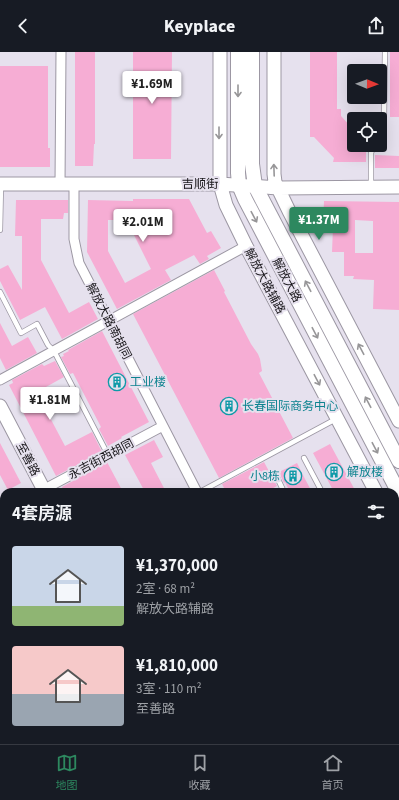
<!DOCTYPE html>
<html lang="zh">
<meta charset="utf-8">
<style>
:root{--surface:#171b24;--page:#20242c;--text:#f1f3f6;--muted:#9ea1a6;--line:#363941;--accent:#2d885f}
body{margin:0;font-family:"Source Sans 3","Noto Sans SC",sans-serif;background:var(--page);color:var(--text);height:100vh;display:flex;flex-direction:column;font-size:15px;white-space:nowrap}
*{box-sizing:border-box;margin:0}
p{font-size:13px;color:var(--muted)}
.icon{flex:none;width:22px;height:22px;fill:none;stroke:currentColor;stroke-width:2;stroke-linecap:round;stroke-linejoin:round}
.map{position:relative;flex:1;overflow:hidden}
.side{position:absolute;left:0px;top:436px;width:399px;height:256px;display:flex;flex-direction:column;background:var(--surface);border-radius:12px 12px 0 0;box-shadow:0 4px 16px #0002}
.side>*{flex:none}
.needle{width:26px;rotate:91deg}
.buttons{position:absolute;left:347px;top:12px;display:grid;gap:8px}
.buttons a{display:grid;place-items:center;width:40px;height:40px;border-radius:4px;background:var(--surface);box-shadow:0 4px 16px #0002;font-size:20px}
.price{position:absolute;translate:-50% -34px;padding:0 9px;border-radius:4px;background:#fff;color:#222;font-size:13px;line-height:26px;filter:drop-shadow(0 1px 2px #0008)}
.price::after{content:'';position:absolute;left:50%;top:24px;width:12px;height:9px;margin-left:-6px;background:inherit;clip-path:polygon(0 0,100% 0,50% 100%)}
.price.current{background:var(--accent);color:#fff}
ul{padding:0;list-style:none}
li{display:flex;align-items:center;gap:12px;height:100px;padding:0 12px}
li span{display:grid;place-items:center;flex:none;width:112px;height:80px;border-radius:4px;color:#555}
li>.icon{margin-inline-start:auto}
span .icon{width:48px;height:48px;fill:#fffc;stroke-width:1}
li b{font-size:17px}
h2{display:flex;justify-content:space-between;align-items:center;height:48px;padding:0 12px;font-size:17px}
header{display:flex;justify-content:space-between;align-items:center;height:52px;padding:0 12px;background:var(--surface);font-size:18px;font-weight:700}
.tab-bar{display:flex;justify-content:space-around;align-items:center;height:56px;border-top:1px solid var(--line);background:var(--surface);font-size:11px;color:var(--muted)}
.tab-bar a{display:grid;justify-items:center;gap:2px}
.tab-bar .current{color:var(--accent)}
.map>svg:first-child{display:block}
.building{fill:#f6add4;fill-rule:evenodd}
.lines{fill:none;stroke-linecap:round;stroke-linejoin:round}
.lane-casing{stroke:#9c97a3;stroke-width:6}
.street-casing{stroke:#9c97a3;stroke-width:11}
.secondary-casing{stroke:#9c97a3;stroke-width:15}
.primary-casing{stroke:#9c97a3;stroke-width:16}
.lane{stroke:#fff;stroke-width:4.5}
.street{stroke:#fff;stroke-width:9}
.secondary{stroke:#fff;stroke-width:13}
.primary{stroke:#fff;stroke-width:14}
.oneway{stroke:#979698}
.labels{text-anchor:middle;stroke-width:4;stroke-linejoin:round;paint-order:stroke}
.street-label{font-size:12px;fill:#18161a;stroke:#e6e1ee}
.culture-label{font-size:12px;fill:#0d838f;stroke:#e6e1ee;text-anchor:start}
</style>
<header><svg class="icon" aria-label="back" viewBox="0 0 24 24"><path d="M15 5l-7 7 7 7"/></svg>Keyplace<svg class="icon" aria-label="share" viewBox="0 0 24 24"><path d="M12 15V3M7 8l5-5 5 5M5 13v7h14v-7"/></svg></header>
<div class="map">
<svg width="399" height="692" viewBox="0 0 399 692">
<rect width="100%" height="100%" fill="#e6e1ee"/>
<path class="building" d="M 75,0 L 95,0 L 95,92 L 94,92 L 93,114 L 75,114 Z
M 133,0 L 172,0 L 171,107 L 133,107 Z
M 310,0 L 337,0 L 337,57 L 341,57 L 341,64 L 351,75 L 354,75 L 354,93 L 366,93 L 366,110 L 333,110 L 334,106 L 314,85 L 310,85 Z
M 390,0 L 399,0 L 399,65 L 390,65 Z
M 0,14 L 48,14 L 48,96 L 50,96 L 50,115 L 0,115 Z
M 375,103 L 399,104 L 399,116 L 375,116 Z
M 133,147 L 189,147 L 207,181 L 211,179 L 221,196 L 207,204 L 209,207 L 200,212 L 194,203 L 165,218 L 171,228 L 117,257 L 87,200 L 88,148 L 133,149 ZM 108,168 L 133,168 L 133,181 L 151,217 L 125,231 L 108,199 Z
M 16,148 L 68,148 L 68,161 L 64,161 L 63,167 L 41,167 L 41,208 L 69,261 L 89,250 L 98,267 L 62,287 L 45,255 L 20,268 L 0,229 L 0,217 L 8,213 L 22,238 L 22,184 L 15,184 Z
M 324,149 L 399,150 L 399,258 L 373,257 L 374,228 L 353,227 L 354,224 L 344,224 L 344,200 L 332,200 L 333,175 L 323,175 ZM 355,168 L 373,169 L 373,201 L 355,201 Z
M 214,218 L 225,239 L 224,240 L 251,292 L 258,302 L 260,307 L 262,319 L 259,321 L 293,386 L 219,426 L 133,262 Z
M 0,271 L 12,294 L 28,285 L 37,301 L 6,318 L 0,306 Z
M 102,279 L 149,370 L 121,385 L 122,386 L 108,394 L 99,377 L 101,375 L 73,321 L 70,322 L 61,305 L 64,304 L 63,302 L 69,299 L 68,298 Z
M 55,309 L 64,325 L 35,341 L 45,361 L 47,360 L 65,394 L 92,380 L 102,400 L 56,424 L 9,333 L 13,331 L 12,328 L 42,312 L 44,314 Z
M 154,388 L 163,405 L 151,411 L 166,440 L 145,440 L 125,403 Z
M 0,391 L 21,431 L 8,438 L 0,423 Z
M 330,392 L 356,440 L 334,440 L 313,401 Z
M 107,410 L 123,440 L 64,440 L 62,435 Z
M 264,410 L 277,434 L 266,440 L 226,440 L 222,432 Z
M 297,411 L 305,427 L 312,440 L 290,440 L 285,430 L 284,431 L 279,420 Z"/>
<g class="lines">
<defs>
<path id="lane" d="M 380,76 L 384,64 L 385,0
M 371,135 L 371,101 L 374,93
M 0,178 L 1,133
M 0,240 L 21,281 L 37,272 L 48,293 L 54,299 L 108,403
M 304,406 L 322,440
M 275,421 L 284,440
M 200,440 L 336,367
M 0,613 L 4,620
M 235,688 L 237,692
M 313,692 L 314,688"/>
<path id="street" d="M 60,132 L 61,0
M 74,132 L 74,187 L 79,211 L 197,440
M 0,328 L 246,194
M 39,440 L 163,374
M 0,461 L 4,458
M 0,537 L 4,545
M 326,688 L 328,692
M 269,692 L 271,688"/>
<path id="secondary" d="M 220,0 L 220,132 L 226,153 L 246,194 L 376,440
M 274,0 L 274,122 L 275,130 L 289,159 L 399,369
M 0,132 L 220,132 L 278,136 L 399,135
M 0,354 L 45,440
M 395,476 L 399,484
M 0,663 L 4,660
M 174,688 L 176,692"/>
<path id="primary" d="M 238,0 L 238,121 L 239,133 L 245,147 L 399,441
M 252,0 L 252,112 L 255,134 L 399,409
M 395,464 L 399,466"/>
</defs>
<use href="#lane" class="lane-casing"/>
<use href="#street" class="street-casing"/>
<use href="#secondary" class="secondary-casing"/>
<use href="#primary" class="primary-casing"/>
<use href="#lane" class="lane"/>
<use href="#street" class="street"/>
<use href="#secondary" class="secondary"/>
<use href="#primary" class="primary"/>
</g>
<defs><path id="oneway-shaft" d="M-6 0H5M1.5-3L5.5 0L1.5 3" fill="none" stroke-width="1.6" stroke-linecap="round" stroke-linejoin="round"/></defs>
<g class="oneway">
<use href="#oneway-shaft" transform="translate(238 39) rotate(90)"/>
<use href="#oneway-shaft" transform="translate(219 81) rotate(90)"/>
<use href="#oneway-shaft" transform="translate(274 118) rotate(-92)"/>
<use href="#oneway-shaft" transform="translate(254 165) rotate(62)"/>
<use href="#oneway-shaft" transform="translate(308 234) rotate(-118)"/>
<use href="#oneway-shaft" transform="translate(315 281) rotate(62)"/>
<use href="#oneway-shaft" transform="translate(361 297) rotate(-118)"/>
<use href="#oneway-shaft" transform="translate(317 328) rotate(62)"/>
<use href="#oneway-shaft" transform="translate(368 350) rotate(-118)"/>
<use href="#oneway-shaft" transform="translate(375 396) rotate(62)"/>
</g>
<defs>
<symbol id="building-ring" viewBox="-11 -11 22 22"><circle r="9.5" fill="#e6e1ee" stroke="#0f9aa8" stroke-width="1.5"/><path d="M-4-6H4V6H1V3H-1V6H-4ZM-2.5-4.3h1.7v1.8h-1.7ZM.8-4.3h1.7v1.8H.8ZM-2.5-1h1.7V.8h-1.7ZM.8-1h1.7V.8H.8Z" fill="#0f9aa8"/></symbol>
</defs>
<g fill-rule="evenodd">
<use href="#building-ring" x="107" y="320" width="20" height="20"/>
<use href="#building-ring" x="219" y="344" width="20" height="20"/>
<use href="#building-ring" x="324" y="410" width="20" height="20"/>
<use href="#building-ring" x="283" y="414" width="20" height="20"/>
</g>
<g class="labels">
<g class="street-label">
<text x="200" y="136">吉顺街</text>
<text transform="translate(287 228) rotate(62)" y="4">解放大路</text>
<text transform="translate(265 229) rotate(62)" y="4">解放大路辅路</text>
<text transform="translate(109 269) rotate(63)" y="4">解放大路南胡同</text>
<text transform="translate(28 407) rotate(62)" y="4">至善路</text>
<text transform="translate(101 407) rotate(-28)" y="4">永吉街西胡同</text>
</g>
<g class="culture-label">
<text x="130" y="334">工业楼</text>
<text x="242" y="358">长春国际商务中心</text>
<text x="347" y="424">解放楼</text>
<text x="280" y="428" text-anchor="end">小8栋</text>
</g>
</g>
</svg>
<div class="buttons">
<a><svg class="needle" viewBox="-14 -14 28 28"><path d="M0-13l5 13h-10z" fill="#e53935"/><path d="M0 13l5-13h-10z" fill="#9ea1a6"/></svg></a>
<a><svg class="icon" aria-label="locate" viewBox="0 0 24 24"><circle cx="12" cy="12" r="6"/><path d="M12 2v4M12 18v4M2 12h4M18 12h4"/></svg></a>
</div>
<b class="price" style="left:152px;top:53px">¥1.69M</b>
<b class="price current" style="left:319px;top:189px">¥1.37M</b>
<b class="price" style="left:143px;top:191px">¥2.01M</b>
<b class="price" style="left:50px;top:369px">¥1.81M</b>
<section class="side">
<h2>4套房源<svg class="icon" aria-label="filters" viewBox="0 0 24 24"><path d="M4 7h16M4 17h16"/><circle cx="9" cy="7" r="2"/><circle cx="15" cy="17" r="2"/></svg></h2>
<ul>
<li><span style="background:linear-gradient(#c9d6e8 75%,#8fb573 0)"><svg class="icon" aria-label="home" viewBox="0 0 24 24"><path d="M3 11l9-7 9 7M6 9v11h12V9"/></svg></span><div><b>¥1,370,000</b><p>2室 · 68 m²</p><p>解放大路辅路</p></div></li>
<li><span style="background:linear-gradient(#f6c9c9 60%,#9aa5b1 0)"><svg class="icon" aria-label="home" viewBox="0 0 24 24"><path d="M3 11l9-7 9 7M6 9v11h12V9"/></svg></span><div><b>¥1,810,000</b><p>3室 · 110 m²</p><p>至善路</p></div></li>
</ul>
</section>
</div>
<nav class="tab-bar">
<a class="current"><svg class="icon" aria-label="map" viewBox="0 0 24 24"><path d="M3 6l6-2 6 2 6-2v14l-6 2-6-2-6 2zM9 4v14M15 6v14"/></svg>地图</a>
<a><svg class="icon" aria-label="saved" viewBox="0 0 24 24"><path d="M7 4h10v16l-5-4-5 4z"/></svg>收藏</a>
<a><svg class="icon" aria-label="home" viewBox="0 0 24 24"><path d="M3 11l9-7 9 7M6 9v11h12V9"/></svg>首页</a>
</nav>
